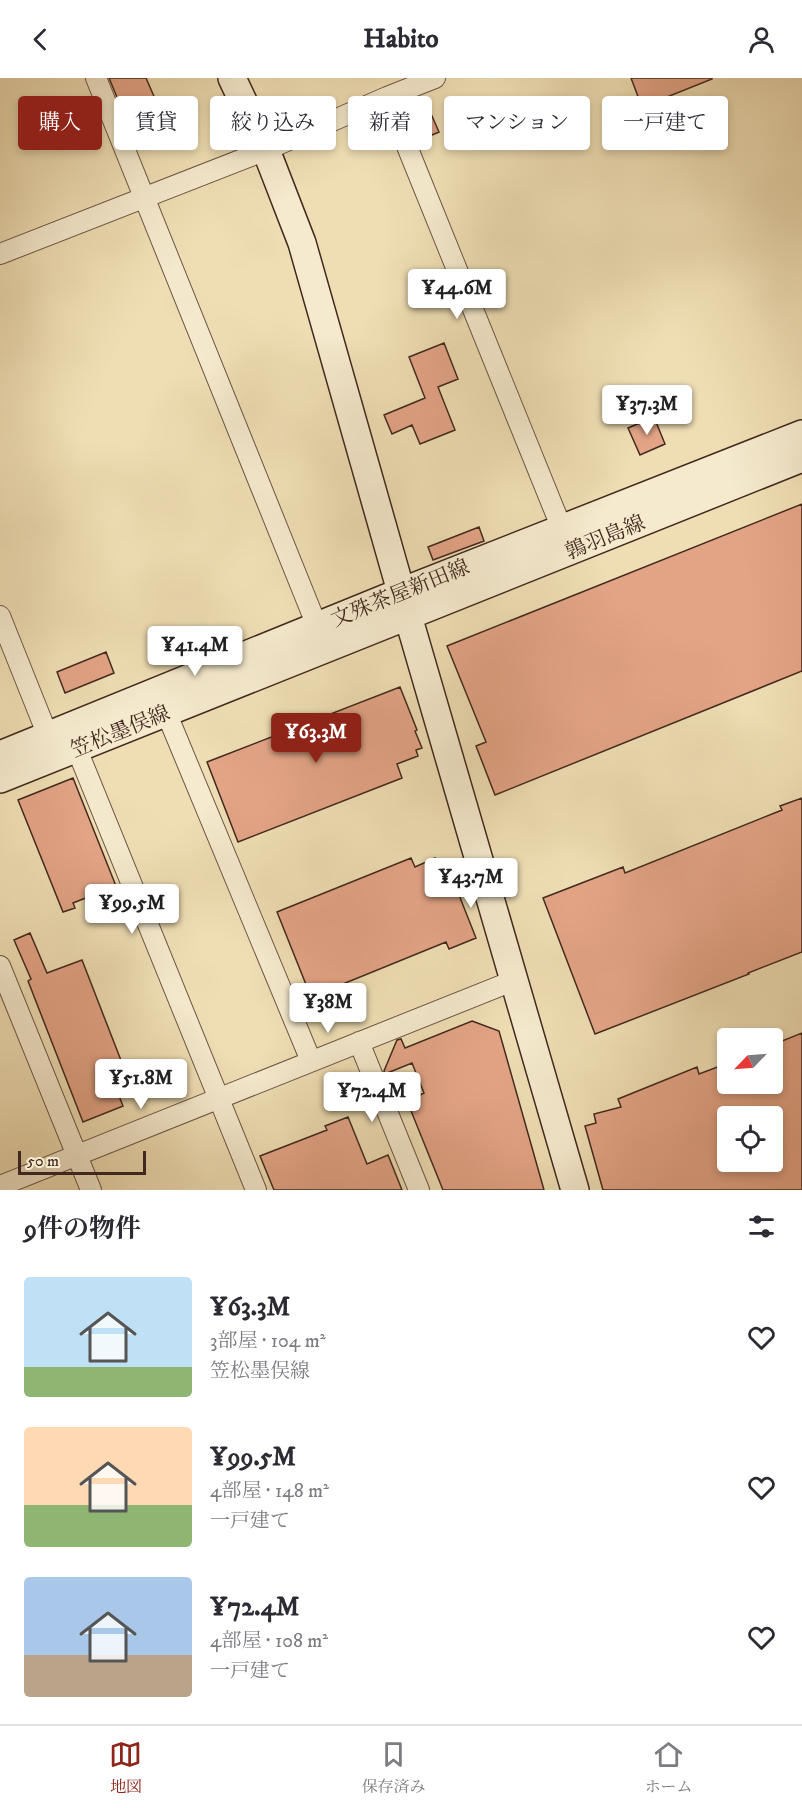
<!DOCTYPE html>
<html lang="ja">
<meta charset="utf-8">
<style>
:root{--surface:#fff;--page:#f7f7f7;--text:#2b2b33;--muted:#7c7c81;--line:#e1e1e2;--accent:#8f2418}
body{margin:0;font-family:"IM FELL DW Pica","Noto Serif JP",serif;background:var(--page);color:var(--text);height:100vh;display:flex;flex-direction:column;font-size:22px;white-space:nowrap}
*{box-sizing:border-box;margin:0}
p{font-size:20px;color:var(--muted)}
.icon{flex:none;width:33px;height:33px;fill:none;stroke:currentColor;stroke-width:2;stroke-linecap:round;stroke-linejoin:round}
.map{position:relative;height:1112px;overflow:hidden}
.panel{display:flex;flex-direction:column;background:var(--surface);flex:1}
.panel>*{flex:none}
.guide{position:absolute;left:18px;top:18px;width:766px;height:54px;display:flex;gap:12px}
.needle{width:39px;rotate:245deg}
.tools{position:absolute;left:717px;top:950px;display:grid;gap:12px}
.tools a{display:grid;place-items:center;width:66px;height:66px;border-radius:6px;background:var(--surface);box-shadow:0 3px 9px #0003;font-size:30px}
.scale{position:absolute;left:18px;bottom:15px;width:128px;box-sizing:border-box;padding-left:6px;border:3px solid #42291f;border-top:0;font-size:16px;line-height:21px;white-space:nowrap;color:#42291f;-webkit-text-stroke:4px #f5eace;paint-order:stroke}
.price{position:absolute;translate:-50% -51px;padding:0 14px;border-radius:6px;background:#fff;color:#222;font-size:20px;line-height:39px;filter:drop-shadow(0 2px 3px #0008)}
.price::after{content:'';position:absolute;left:50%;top:36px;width:18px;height:14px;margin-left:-9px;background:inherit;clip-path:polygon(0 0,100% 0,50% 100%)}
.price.active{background:var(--accent);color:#fff}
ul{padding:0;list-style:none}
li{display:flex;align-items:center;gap:18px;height:150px;padding:0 24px}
li span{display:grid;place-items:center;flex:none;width:168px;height:120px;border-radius:6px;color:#555}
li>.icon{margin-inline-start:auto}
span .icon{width:72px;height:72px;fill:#fffc;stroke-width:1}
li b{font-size:26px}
h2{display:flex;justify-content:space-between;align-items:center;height:72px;padding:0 24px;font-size:26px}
.pill{padding:0 21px;border-radius:6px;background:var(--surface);box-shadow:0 3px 9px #0003;font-size:21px;line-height:54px}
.pill.active{background:var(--accent);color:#fff}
header{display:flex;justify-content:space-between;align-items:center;height:78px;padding:0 24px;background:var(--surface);font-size:27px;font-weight:800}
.tabs{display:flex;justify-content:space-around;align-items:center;height:84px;border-top:2px solid var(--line);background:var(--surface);font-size:16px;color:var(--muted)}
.tabs a{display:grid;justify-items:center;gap:3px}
.tabs .active{color:var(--accent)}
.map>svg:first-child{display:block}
.building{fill:#e3a486;stroke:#42291f;stroke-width:1.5;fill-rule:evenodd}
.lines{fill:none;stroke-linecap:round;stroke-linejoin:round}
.street-casing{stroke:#6d5644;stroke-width:22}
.secondary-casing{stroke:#42291f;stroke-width:30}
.street{stroke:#f5eace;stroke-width:20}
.secondary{stroke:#f5eace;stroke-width:27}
.labels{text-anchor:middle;stroke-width:5;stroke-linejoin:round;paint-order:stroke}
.street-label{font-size:21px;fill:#42291f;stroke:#f5eace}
</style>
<header><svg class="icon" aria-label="back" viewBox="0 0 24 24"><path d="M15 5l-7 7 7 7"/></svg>Habito<svg class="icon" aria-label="person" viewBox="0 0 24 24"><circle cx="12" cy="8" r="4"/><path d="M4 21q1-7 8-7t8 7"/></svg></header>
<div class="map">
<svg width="802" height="1112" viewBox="0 0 802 1112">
<rect width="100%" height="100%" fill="#efdeb4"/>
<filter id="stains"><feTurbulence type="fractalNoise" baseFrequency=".00333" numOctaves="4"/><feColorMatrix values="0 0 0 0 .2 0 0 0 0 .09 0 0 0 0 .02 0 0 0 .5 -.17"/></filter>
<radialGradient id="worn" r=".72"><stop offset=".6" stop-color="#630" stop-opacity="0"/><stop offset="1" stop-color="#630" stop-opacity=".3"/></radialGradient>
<path class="building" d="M 109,0 L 146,0 L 166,46 L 134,60 Z
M 631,0 L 712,0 L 712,1 L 642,29 Z
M 425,22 L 439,54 L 418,63 L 405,30 Z
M 444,265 L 458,301 L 438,309 L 455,352 L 420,366 L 412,347 L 392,356 L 384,337 L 425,320 L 409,279 Z
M 654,339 L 665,366 L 640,377 L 628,350 Z
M 802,426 L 802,593 L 495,717 L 476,668 L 486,664 L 447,568 Z
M 479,449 L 484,463 L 433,482 L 428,469 Z
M 106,574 L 114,595 L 65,615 L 57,594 Z
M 400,609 L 417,652 L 415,653 L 422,670 L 416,672 L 418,678 L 397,686 L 402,700 L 238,764 L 207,684 Z
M 73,700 L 116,808 L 73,825 L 75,830 L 63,834 L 18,722 Z
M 802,720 L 802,874 L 748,895 L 749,896 L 595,956 L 543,820 L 623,789 L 625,795 L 782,732 L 780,728 Z
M 411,780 L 415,789 L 435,780 L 438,787 L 446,784 L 476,860 L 449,871 L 446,864 L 311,919 L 277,834 Z
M 30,855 L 47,895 L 82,882 L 122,985 L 108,990 L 123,1028 L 83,1044 L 28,903 L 31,901 L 14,862 Z
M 472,943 L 499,953 L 544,1112 L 443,1112 L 407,1023 L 424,1015 L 412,985 L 385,996 L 384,993 L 397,962 L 401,961 L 405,970 Z
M 802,955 L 802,1112 L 603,1112 L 585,1048 L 596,1045 L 594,1036 L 621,1029 L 618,1021 L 697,989 L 699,996 L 728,985 L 728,1005 L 772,1005 L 772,967 ZM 728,1038 L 772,1038 L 772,1083 L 728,1083 Z
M 341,997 L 354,1002 L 349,1014 L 336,1009 Z
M 348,1039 L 367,1086 L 388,1077 L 402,1112 L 274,1112 L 260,1078 L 327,1052 L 325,1048 Z"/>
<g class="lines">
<defs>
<path id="street" d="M 96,0 L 317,548
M 387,19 L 562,451
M 0,176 L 266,72 L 387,19 L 435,0
M 0,538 L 48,658
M 166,634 L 311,983
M 80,679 L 256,1112
M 0,888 L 91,1112
M 359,964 L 419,1112
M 0,1108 L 515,902"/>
<path id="secondary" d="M 232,0 L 266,72 L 302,165 L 408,538 L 575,1112
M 0,677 L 401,514 L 802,356
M 0,701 L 802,380"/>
</defs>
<use href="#street" class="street-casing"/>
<use href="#secondary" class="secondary-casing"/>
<use href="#street" class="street"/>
<use href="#secondary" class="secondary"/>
</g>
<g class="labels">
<g class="street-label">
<text transform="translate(605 459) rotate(-22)" y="7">鶉羽島線</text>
<text transform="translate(400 515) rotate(-22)" y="7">文殊茶屋新田線</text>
<text transform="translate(120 653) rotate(-22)" y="7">笠松墨俣線</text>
</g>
</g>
<rect width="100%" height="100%" filter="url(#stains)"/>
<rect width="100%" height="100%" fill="url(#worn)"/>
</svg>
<div class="tools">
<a><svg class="needle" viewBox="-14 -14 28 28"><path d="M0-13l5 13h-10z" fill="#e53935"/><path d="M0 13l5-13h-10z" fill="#7c7c81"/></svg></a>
<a><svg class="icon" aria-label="locate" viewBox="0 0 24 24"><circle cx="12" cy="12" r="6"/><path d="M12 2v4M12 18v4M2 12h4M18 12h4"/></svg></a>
</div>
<div class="scale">50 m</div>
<b class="price" style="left:457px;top:242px">¥44.6M</b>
<b class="price" style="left:647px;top:358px">¥37.3M</b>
<b class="price" style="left:195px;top:599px">¥41.4M</b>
<b class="price active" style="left:316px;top:686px">¥63.3M</b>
<b class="price" style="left:471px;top:831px">¥43.7M</b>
<b class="price" style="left:132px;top:857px">¥99.5M</b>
<b class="price" style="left:328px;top:956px">¥38M</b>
<b class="price" style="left:141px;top:1032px">¥51.8M</b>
<b class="price" style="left:372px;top:1045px">¥72.4M</b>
<div class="guide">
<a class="pill active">購入</a>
<a class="pill">賃貸</a>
<a class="pill">絞り込み</a>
<a class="pill">新着</a>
<a class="pill">マンション</a>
<a class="pill">一戸建て</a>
</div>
</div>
<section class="panel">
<h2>9件の物件<svg class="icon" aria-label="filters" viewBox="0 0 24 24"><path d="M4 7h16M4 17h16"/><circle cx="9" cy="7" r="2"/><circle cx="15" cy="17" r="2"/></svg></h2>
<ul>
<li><span style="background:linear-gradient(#bfe0f5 75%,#8fb573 0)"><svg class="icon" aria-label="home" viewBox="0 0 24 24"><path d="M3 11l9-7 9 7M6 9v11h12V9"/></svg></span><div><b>¥63.3M</b><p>3部屋 · 104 m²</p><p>笠松墨俣線</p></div><svg class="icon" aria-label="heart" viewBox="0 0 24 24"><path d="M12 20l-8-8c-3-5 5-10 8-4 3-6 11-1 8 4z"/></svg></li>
<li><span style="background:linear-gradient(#ffd9b3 65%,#8fb573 0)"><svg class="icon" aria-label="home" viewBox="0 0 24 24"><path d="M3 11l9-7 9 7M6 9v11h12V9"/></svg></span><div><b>¥99.5M</b><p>4部屋 · 148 m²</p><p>一戸建て</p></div><svg class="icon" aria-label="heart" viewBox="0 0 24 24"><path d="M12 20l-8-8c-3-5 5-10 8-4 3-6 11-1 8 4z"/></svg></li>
<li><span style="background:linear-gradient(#a9c7e8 65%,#b9a48a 0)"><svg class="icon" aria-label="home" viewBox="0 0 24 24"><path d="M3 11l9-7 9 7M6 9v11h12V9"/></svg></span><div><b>¥72.4M</b><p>4部屋 · 108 m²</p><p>一戸建て</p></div><svg class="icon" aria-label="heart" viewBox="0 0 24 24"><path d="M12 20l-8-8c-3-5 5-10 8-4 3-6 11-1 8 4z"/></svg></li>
</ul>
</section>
<nav class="tabs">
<a class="active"><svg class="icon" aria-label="map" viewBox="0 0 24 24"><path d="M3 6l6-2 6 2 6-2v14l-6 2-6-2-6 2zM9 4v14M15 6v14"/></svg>地図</a>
<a><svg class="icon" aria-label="saved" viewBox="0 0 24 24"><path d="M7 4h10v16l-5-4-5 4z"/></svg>保存済み</a>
<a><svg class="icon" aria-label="home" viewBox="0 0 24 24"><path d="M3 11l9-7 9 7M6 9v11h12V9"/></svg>ホーム</a>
</nav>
